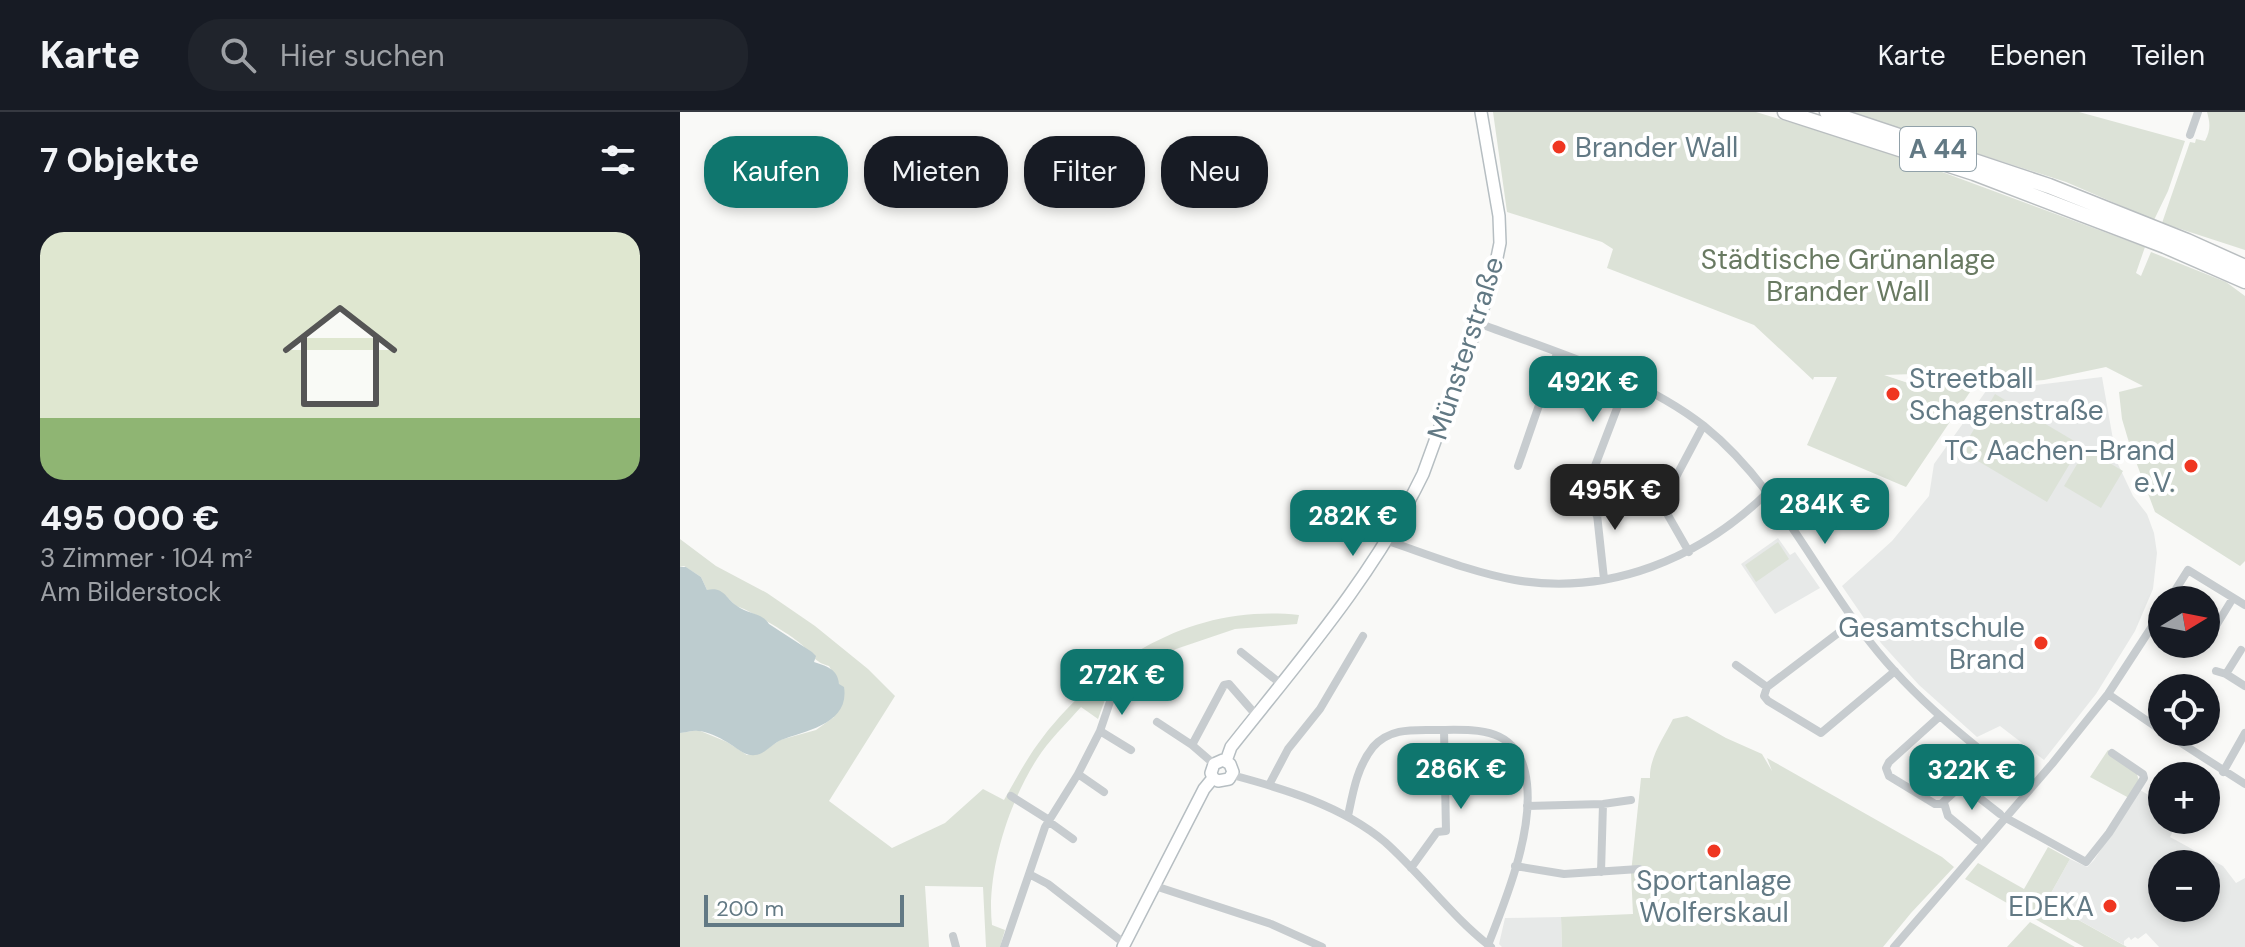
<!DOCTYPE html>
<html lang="de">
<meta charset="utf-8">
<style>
:root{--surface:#171b24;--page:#20242c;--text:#f1f3f6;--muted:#9ea1a6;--line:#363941;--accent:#0f766e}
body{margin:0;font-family:"DM Sans",sans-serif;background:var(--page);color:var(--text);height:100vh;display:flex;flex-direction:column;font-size:30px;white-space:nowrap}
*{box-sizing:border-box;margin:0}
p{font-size:26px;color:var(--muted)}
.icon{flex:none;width:44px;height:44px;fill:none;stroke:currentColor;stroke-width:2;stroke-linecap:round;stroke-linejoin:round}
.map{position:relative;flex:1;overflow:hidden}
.side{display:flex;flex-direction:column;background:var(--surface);width:680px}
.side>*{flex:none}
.guide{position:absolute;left:24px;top:24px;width:760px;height:72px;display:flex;gap:16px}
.needle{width:52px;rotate:80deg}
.buttons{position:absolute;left:1468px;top:474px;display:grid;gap:16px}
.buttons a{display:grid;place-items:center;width:72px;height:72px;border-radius:50%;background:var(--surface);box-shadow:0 4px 12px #0003;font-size:40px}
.scale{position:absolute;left:24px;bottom:20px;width:200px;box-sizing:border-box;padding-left:8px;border:4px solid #627984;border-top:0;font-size:22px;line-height:28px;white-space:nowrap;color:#627984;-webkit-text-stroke:6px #fff;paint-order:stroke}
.price{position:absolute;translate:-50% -68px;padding:0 18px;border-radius:16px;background:var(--accent);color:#fff;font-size:26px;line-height:52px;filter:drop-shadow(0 2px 4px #0008)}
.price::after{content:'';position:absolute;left:50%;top:48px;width:24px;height:18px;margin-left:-12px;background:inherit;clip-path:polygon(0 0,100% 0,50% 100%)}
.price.active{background:#222;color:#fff}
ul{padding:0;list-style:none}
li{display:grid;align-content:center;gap:16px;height:424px;padding:0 40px}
li span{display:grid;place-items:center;height:248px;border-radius:24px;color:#555}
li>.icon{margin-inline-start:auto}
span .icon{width:144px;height:144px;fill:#fffc;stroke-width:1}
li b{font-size:34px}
h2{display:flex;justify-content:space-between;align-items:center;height:96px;padding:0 40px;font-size:34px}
.tag{padding:0 28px;border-radius:32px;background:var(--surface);box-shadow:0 4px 12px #0003;font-size:28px;line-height:72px}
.tag.active{background:var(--accent);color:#fff}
header{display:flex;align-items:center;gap:48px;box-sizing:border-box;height:112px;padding:0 40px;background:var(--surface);border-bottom:2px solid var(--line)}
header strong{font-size:38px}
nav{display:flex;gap:44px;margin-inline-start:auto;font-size:28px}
.search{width:560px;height:72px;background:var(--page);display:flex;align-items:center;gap:20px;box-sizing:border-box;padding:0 28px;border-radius:32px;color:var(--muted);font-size:30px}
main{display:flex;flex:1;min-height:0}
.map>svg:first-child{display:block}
.built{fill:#e7e9e8;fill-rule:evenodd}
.green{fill:#dce2d7}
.water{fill:#bdcccf}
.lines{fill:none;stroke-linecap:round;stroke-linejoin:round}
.secondary-casing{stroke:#b6bec2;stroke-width:14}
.highway-casing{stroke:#b9bec0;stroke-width:17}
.street{stroke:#c7cccf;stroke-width:8}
.secondary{stroke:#fff;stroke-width:11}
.highway{stroke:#fff;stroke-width:14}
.poi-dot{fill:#ef3621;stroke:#fff;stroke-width:3}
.labels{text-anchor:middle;stroke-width:8;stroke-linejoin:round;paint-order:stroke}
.shield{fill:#fff;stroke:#91a1a9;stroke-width:2}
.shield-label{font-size:26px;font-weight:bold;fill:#627984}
.poi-label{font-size:28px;fill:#627984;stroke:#fff;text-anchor:end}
.park-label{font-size:28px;fill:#697a62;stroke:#fff}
.street-label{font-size:28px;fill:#627984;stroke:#fff}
</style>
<header>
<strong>Karte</strong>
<div class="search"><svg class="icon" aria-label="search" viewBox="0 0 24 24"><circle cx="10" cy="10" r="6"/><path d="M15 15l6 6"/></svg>Hier suchen</div>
<nav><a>Karte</a><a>Ebenen</a><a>Teilen</a></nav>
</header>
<main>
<section class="side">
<h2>7 Objekte<svg class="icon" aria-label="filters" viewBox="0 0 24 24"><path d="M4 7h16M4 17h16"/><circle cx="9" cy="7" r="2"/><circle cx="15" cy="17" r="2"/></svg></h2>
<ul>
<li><span style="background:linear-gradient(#dfe7d0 75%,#8fb573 0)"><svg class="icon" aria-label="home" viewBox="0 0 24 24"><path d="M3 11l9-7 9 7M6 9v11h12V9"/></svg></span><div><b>495 000 €</b><p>3 Zimmer · 104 m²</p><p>Am Bilderstock</p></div></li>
</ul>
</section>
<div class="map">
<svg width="1565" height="835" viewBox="0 0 1565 835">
<rect width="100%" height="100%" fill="#f9f9f7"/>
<path class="built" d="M 1422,265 L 1437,350 L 1453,384 L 1467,402 L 1474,421 L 1477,441 L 1473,477 L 1455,519 L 1416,582 L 1364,648 L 1320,614 L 1297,625 L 1239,573 L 1201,531 L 1162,474 L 1212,429 L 1249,384 L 1254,352 L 1306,279 Z
M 1098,426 L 1110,443 L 1115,440 L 1140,476 L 1095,502 L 1061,452 Z
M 1460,678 L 1482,691 L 1482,708 L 1499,708 L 1490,725 L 1543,754 L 1556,771 L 1565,766 L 1565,835 L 1479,835 L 1466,821 L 1458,827 L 1455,825 L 1451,828 L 1449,825 L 1444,829 L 1444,833 L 1366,790 L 1390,747 L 1407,755 L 1414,748 ZM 1482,752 L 1526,752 L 1526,796 L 1482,796 Z
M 881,805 L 882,835 L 822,835 L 819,832 L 825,806 Z"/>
<path class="green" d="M 813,0 L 1076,0 L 1200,37 L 1465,135 L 1456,161 L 1461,164 L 1471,140 L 1546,170 L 1565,184 L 1565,449 L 1560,454 L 1475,400 L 1450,334 L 1442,307 L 1439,280 L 1463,274 L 1426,255 L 1364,268 L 1330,271 L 1264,261 L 1204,263 L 1237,274 L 1249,264 L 1287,270 L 1290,280 L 1226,375 L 1127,333 L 1157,265 L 1134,265 L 1133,268 L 1074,213 L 927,156 L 933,137 L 922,130 L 827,100 Z
M 1168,0 L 1399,0 L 1505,29 L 1488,79 L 1474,108 L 1386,70 Z
M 1527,0 L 1565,0 L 1565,138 L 1482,111 L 1510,30 L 1515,31 L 1516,27 L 1525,29 C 1531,17 1530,11 1527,0 Z
M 1315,282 L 1401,333 L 1367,390 L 1281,339 Z
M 1406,337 L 1443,359 L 1421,396 L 1384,374 Z
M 0,427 L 36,454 L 87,481 L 135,514 L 188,557 L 215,584 L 149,689 L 212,736 L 265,711 L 303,677 L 324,688 C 336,667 348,644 363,625 C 427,544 514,492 619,503 L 617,512 L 555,517 L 496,537 L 421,575 L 427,582 L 418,607 L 401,595 C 386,612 369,628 357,647 C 329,690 306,761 312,813 L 325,818 L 320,835 L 306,835 L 303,775 L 245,774 L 249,835 L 0,835 L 0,621 L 18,618 L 47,630 L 67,643 L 84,639 L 100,628 L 136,618 L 154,605 L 159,572 L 149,554 C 134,550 133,543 121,532 C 112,523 68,497 56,494 C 45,483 41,477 27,478 L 21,465 L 4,454 L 0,455 Z
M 1098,430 L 1109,447 L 1076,470 L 1065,453 Z
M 1007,604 L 1046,626 L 1082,642 L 1092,659 L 1087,646 L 1262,745 L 1274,755 L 1231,801 L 1203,835 L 882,835 L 881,805 L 953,802 L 951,761 L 961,666 L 970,666 C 969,646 984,625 993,607 Z
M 1428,638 L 1456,659 L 1459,669 L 1449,686 L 1410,665 Z
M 1368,735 L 1390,747 L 1366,790 L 1447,835 L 1404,835 L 1285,767 L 1298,751 L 1344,777 Z
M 1350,810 L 1395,835 L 1327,835 Z"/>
<path class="water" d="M 0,455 L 6,455 L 21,465 L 27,478 C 44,474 46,487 57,494 C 67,502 83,501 89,512 L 132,540 L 136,544 L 134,550 C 146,554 158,557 159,572 L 164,575 C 170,612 125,619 101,628 C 92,632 85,642 75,643 C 65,645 56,635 47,630 C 40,626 27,619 18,619 C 13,618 6,621 0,621 Z"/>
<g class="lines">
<defs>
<path id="secondary" d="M 546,649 L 551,635 C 620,548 694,463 743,362 L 798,211 L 812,170 L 820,131 L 819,104 L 801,0
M 443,835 L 524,677 L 533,666 L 531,661 L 534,652 L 543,648 L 550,652 L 553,660 L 549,667 L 538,669 L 533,666"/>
<path id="highway" d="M 1105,0 L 1294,61 L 1485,134 L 1565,169
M 1147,0 L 1369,74 L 1507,129 L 1565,155"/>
</defs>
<use href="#secondary" class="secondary-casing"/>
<use href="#highway" class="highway-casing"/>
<path class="street" d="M 1510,23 L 1518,0
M 798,211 C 872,239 962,265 1024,314 C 1096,372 1134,458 1190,530 C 1234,587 1293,633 1350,677
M 838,354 L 877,241
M 910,367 L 947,270
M 989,378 L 1023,314
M 912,390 L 916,393 L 924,467
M 916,402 L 977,384 L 1009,440
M 705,428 C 747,442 791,460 835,468 C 930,484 1020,446 1087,381
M 1489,488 L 1508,458 L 1565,493
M 1174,509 L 1087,575 L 1084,584 L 1088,589 L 1141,621 L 1215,559
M 1534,517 L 1553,486
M 561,540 L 601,572
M 1056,553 L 1087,575
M 1536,559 L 1546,562 L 1565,574
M 1546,562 L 1561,538
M 1428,582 L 1482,619
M 1260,604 L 1209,650 L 1206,656 L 1209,664 L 1255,692 L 1261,692 L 1311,647
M 477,610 L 512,633 L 534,652
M 420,619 L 433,581
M 1484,620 L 1565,672
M 512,633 L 544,573 L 549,572 L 576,603
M 1543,660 L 1565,621
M 398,662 L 420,619 L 451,638
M 552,663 C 605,677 662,694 705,730 C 742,763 771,804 811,835
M 589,673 L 608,637 L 640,597 L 683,524
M 1283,673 L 1320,702
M 424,680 L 398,662 L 365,715 L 349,762 L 368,772 L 445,832
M 331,684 L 369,708
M 1264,691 L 1268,704 L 1297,728
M 847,694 L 923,692 L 951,688
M 668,704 C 673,680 677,655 693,635 C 710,616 732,618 755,618 C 794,618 834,613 845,660 C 857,711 827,785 808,833
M 1326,706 L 1406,750 L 1429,721 L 1464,666 L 1463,662 L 1432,641
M 368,709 L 393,727
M 835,754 L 884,762 L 959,757
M 731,756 L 757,720 L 766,719 L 764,618
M 921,760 L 923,692
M 475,774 L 591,812 L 642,835
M 273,824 L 276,835
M 324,835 L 349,762
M 1214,835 L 1372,652 L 1428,582 L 1482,499"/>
<use href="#secondary" class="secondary"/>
<use href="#highway" class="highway"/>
</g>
<g class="poi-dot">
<circle cx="879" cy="35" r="8"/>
<circle cx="1213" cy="282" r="8"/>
<circle cx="1511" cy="354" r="8"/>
<circle cx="1361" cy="531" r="8"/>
<circle cx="1034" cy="739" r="8"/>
<circle cx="1430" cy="794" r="8"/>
</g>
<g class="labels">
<rect class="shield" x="1220" y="15" width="76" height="44" rx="6"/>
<g class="shield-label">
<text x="1258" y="46">A 44</text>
</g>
<g class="poi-label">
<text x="895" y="45" text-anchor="start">Brander Wall</text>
<text x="1229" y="276" text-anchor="start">Streetball<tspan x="1229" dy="32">Schagenstraße</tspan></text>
<text x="1495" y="348">TC Aachen-Brand<tspan x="1495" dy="32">e.V.</tspan></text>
<text x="1345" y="525">Gesamtschule<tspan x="1345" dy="32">Brand</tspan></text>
<text x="1034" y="778" text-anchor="middle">Sportanlage<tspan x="1034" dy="32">Wolferskaul</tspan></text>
<text x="1414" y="804">EDEKA</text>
</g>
<g class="park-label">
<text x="1168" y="157">Städtische Grünanlage<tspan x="1168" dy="32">Brander Wall</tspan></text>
</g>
<g class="street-label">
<text transform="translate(785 236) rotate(-72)" y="10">Münsterstraße</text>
</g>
</g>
</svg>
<div class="buttons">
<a><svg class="needle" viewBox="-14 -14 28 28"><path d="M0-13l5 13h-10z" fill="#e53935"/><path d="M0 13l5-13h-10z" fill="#9ea1a6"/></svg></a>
<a><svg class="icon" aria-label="locate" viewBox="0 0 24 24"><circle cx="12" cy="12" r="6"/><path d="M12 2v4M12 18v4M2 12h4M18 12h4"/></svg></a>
<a>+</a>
<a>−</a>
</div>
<div class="scale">200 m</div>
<b class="price" style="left:913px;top:312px">492K €</b>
<b class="price active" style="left:935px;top:420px">495K €</b>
<b class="price" style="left:1145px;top:434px">284K €</b>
<b class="price" style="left:673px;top:446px">282K €</b>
<b class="price" style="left:442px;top:605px">272K €</b>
<b class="price" style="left:781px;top:699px">286K €</b>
<b class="price" style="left:1292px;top:700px">322K €</b>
<div class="guide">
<a class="tag active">Kaufen</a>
<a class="tag">Mieten</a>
<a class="tag">Filter</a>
<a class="tag">Neu</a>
</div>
</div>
</main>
